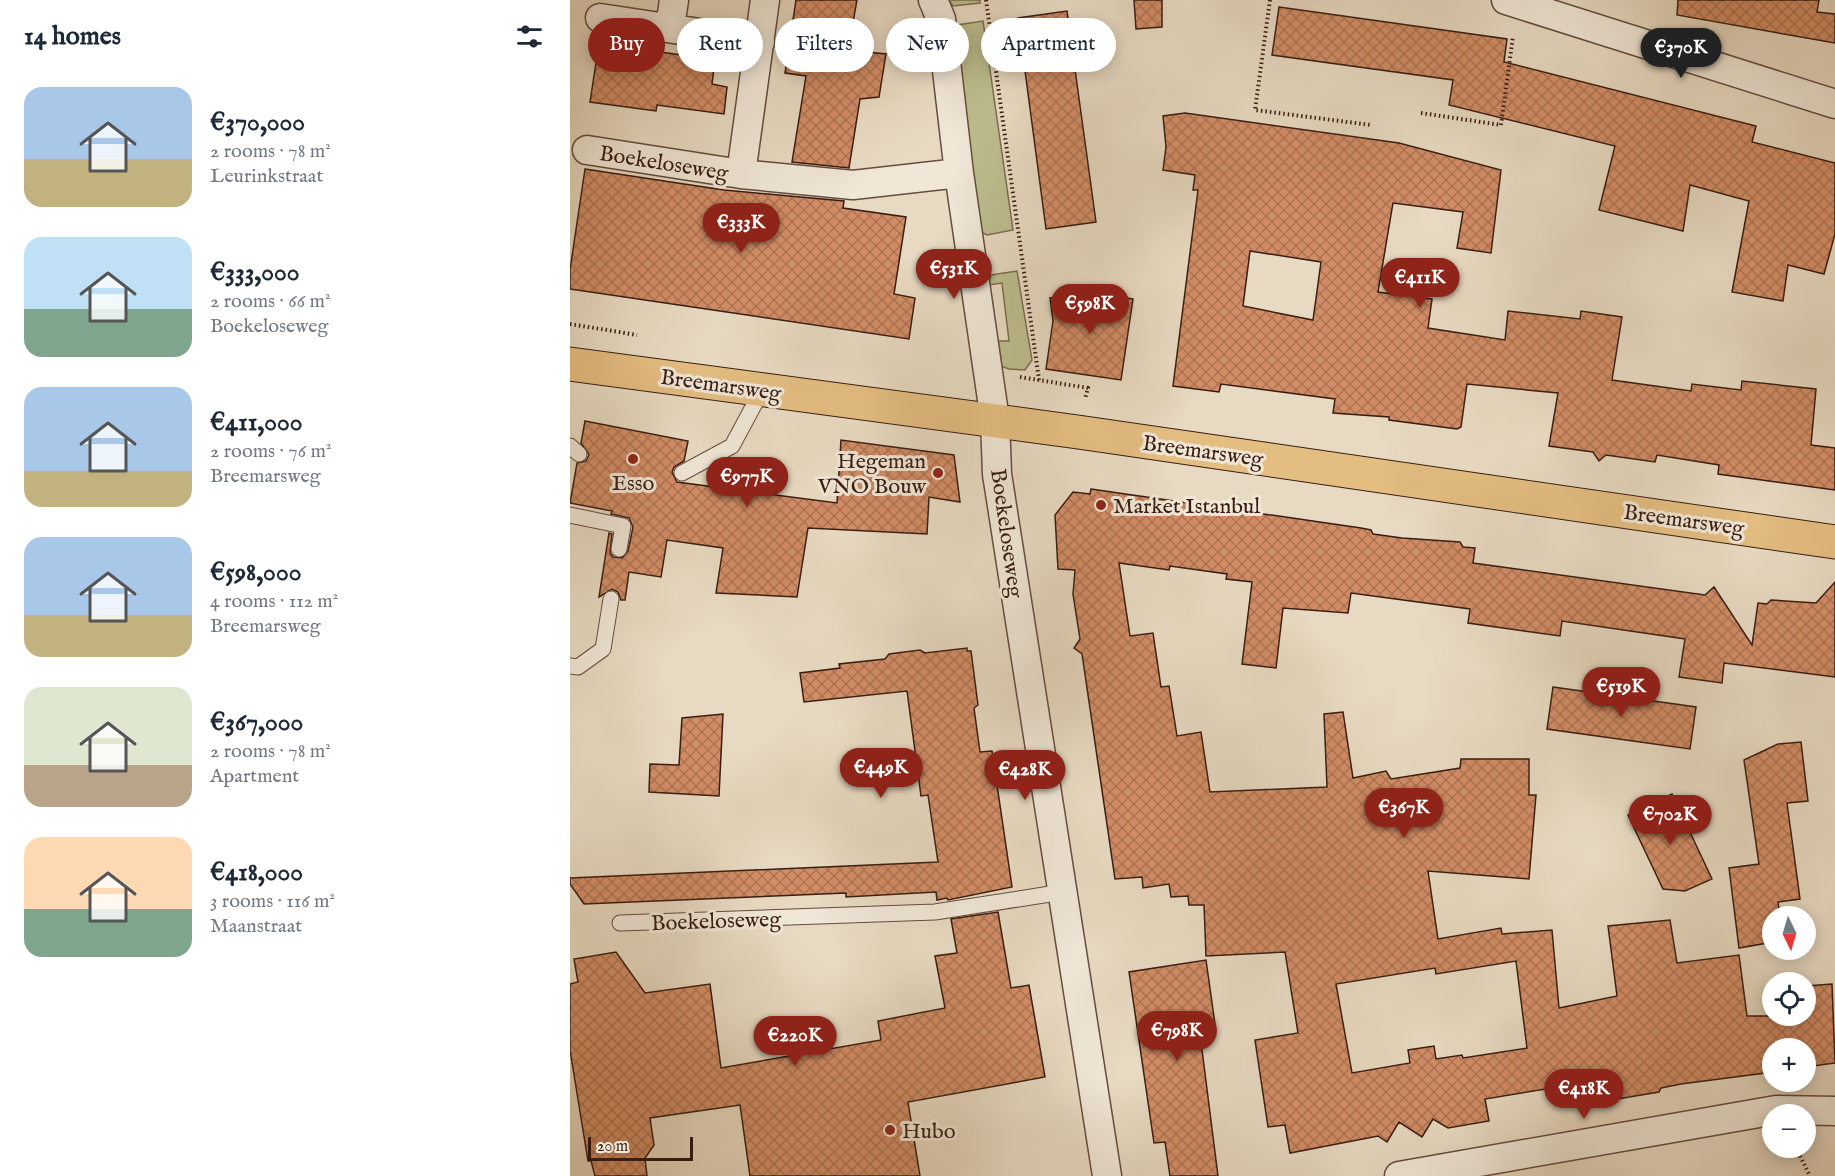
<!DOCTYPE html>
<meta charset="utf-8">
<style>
:root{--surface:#fff;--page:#f2f2f3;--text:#1f2937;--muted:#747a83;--accent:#8f2418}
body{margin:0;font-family:"IM FELL English",serif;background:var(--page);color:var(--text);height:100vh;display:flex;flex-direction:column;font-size:22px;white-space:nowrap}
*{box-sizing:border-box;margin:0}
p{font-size:20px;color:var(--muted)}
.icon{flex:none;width:33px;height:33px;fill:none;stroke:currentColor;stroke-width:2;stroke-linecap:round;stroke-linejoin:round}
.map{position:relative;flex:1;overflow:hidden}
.drawer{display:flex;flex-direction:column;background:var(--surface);width:570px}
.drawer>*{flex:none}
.top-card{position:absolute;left:18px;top:18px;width:570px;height:54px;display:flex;gap:12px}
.needle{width:39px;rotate:175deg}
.buttons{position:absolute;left:1192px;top:906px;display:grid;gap:12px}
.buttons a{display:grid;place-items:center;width:54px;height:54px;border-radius:50%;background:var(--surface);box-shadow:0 3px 15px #0003;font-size:30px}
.scale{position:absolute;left:18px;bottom:15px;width:105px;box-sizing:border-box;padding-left:6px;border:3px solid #381d12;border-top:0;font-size:16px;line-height:21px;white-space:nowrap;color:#381d12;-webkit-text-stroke:4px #f0e7d7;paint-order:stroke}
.price{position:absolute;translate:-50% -51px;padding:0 14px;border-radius:21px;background:var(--accent);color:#fff;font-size:20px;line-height:39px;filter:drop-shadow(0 2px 3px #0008)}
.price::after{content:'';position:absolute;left:50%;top:36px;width:18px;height:14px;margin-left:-9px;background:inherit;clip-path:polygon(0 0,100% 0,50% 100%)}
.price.selected{background:#222;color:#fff}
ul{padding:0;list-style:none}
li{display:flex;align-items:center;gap:18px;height:150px;padding:0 24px}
li span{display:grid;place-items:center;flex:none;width:168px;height:120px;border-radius:18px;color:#555}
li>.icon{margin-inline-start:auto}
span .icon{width:72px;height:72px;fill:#fffc;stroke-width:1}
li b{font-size:26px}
h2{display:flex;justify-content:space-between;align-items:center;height:72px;padding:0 24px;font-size:26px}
.tag{padding:0 21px;border-radius:27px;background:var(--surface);box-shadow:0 3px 15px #0003;font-size:21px;line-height:54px}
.tag.selected{background:var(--accent);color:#fff}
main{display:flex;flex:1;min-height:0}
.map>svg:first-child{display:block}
.green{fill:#bdbd8e;stroke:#7a6d50;stroke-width:1.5}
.building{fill:url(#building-cross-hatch);stroke:#381d12;stroke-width:1.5;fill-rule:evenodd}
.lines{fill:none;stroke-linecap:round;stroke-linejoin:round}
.lane-casing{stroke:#644c3e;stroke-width:17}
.street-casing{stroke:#644c3e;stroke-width:31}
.primary-casing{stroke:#381d12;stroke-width:35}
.path{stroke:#381d12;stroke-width:4;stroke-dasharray:1.5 3;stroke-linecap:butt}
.lane{stroke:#f0e7d7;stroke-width:15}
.street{stroke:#f0e7d7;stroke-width:28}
.primary{stroke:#e4bd81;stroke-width:33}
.poi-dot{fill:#8f2418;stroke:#f0e7d7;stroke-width:2}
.labels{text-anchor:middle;stroke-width:6;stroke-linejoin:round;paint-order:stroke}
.street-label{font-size:22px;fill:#381d12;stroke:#f0e7d7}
.poi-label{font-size:22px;fill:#381d12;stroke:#f0e7d7;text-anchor:start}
</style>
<main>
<section class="drawer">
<h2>14 homes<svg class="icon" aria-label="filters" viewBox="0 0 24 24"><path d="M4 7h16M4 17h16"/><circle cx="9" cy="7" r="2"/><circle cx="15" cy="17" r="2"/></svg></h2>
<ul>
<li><span style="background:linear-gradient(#a9c7e8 60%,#c2b280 0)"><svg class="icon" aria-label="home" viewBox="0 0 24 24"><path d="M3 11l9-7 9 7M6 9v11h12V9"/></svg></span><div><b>€370,000</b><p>2 rooms · 78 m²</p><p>Leurinkstraat</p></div></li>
<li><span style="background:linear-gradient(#bfe0f5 60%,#7fa58c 0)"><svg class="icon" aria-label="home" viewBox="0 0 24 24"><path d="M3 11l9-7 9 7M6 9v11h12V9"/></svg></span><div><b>€333,000</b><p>2 rooms · 66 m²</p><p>Boekeloseweg</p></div></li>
<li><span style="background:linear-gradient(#a9c7e8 70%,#c2b280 0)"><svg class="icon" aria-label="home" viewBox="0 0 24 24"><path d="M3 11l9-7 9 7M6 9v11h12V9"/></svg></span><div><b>€411,000</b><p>2 rooms · 76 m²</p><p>Breemarsweg</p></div></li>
<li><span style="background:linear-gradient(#a9c7e8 65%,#c2b280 0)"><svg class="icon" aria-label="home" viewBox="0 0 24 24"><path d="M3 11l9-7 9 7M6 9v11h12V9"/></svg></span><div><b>€598,000</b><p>4 rooms · 112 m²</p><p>Breemarsweg</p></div></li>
<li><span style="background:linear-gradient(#dfe7d0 65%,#b9a48a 0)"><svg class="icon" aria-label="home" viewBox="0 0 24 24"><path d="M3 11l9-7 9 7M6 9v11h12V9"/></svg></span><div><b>€367,000</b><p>2 rooms · 78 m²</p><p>Apartment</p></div></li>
<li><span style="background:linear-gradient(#ffd9b3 60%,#7fa58c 0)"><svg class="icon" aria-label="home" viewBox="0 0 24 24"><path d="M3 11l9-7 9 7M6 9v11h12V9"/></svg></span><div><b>€418,000</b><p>3 rooms · 116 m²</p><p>Maanstraat</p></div></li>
</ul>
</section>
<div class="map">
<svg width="1265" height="1176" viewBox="0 0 1265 1176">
<defs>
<pattern id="building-cross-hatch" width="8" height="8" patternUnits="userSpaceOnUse" patternTransform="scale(1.5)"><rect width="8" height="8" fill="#d38d66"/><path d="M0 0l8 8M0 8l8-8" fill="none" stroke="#ac7353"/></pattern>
</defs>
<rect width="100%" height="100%" fill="#e8dac2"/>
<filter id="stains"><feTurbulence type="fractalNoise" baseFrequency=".00333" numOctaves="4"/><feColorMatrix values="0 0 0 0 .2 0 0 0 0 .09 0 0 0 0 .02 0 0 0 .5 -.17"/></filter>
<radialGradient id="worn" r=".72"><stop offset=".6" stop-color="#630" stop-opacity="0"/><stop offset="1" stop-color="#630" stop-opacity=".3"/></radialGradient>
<path class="green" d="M 378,0 L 410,0 L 410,3 L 383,6 Z
M 413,21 L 443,230 L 417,235 L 411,232 L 385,33 L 387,25 Z
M 447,271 L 462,360 L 455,370 L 439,369 L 428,365 L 426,341 L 439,341 L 432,283 L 418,285 L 421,275 Z"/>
<path class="building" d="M 226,0 L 287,0 L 278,50 L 316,54 L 309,97 L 290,99 L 279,168 L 222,162 L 236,76 L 215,73 Z
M 564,0 L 592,0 L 592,27 L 566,29 Z
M 1108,0 L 1249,0 L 1247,12 L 1265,14 L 1265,43 L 1107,15 Z
M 709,7 L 937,39 L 934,62 L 1186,126 L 1182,142 L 1265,163 L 1265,234 L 1254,274 L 1218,265 L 1213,301 L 1162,292 L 1179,201 L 1120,185 L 1113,231 L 1029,210 L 1045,146 L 879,105 L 883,80 L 702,55 Z
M 497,11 L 526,222 L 476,229 L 448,18 Z
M 29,43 L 145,60 L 142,84 L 157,87 L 154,114 L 87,105 L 86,111 L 20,102 Z
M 615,113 L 829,143 L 931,170 L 921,253 L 887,248 L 893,212 L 823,203 L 808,292 L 862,299 L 858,328 L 935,340 L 938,311 L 1010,319 L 1011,311 L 1052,317 L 1042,380 L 1121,391 L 1122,384 L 1171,390 L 1172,381 L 1246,389 L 1241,445 L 1265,448 L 1265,490 L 1148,474 L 1149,465 L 1087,455 L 1085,462 L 1036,455 L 1029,461 L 1023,452 L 979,446 L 988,393 L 897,384 L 891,427 L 887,429 L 819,420 L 819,417 L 763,413 L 765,399 L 651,384 L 649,392 L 603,386 L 628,190 L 623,190 L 625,175 L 593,170 L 596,147 L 593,116 ZM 680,251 L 751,262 L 743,320 L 673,306 Z
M 15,169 L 154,190 L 274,201 L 273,208 L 336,217 L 324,294 L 345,298 L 339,339 L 0,289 L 0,270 Z
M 519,293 L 563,299 L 551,380 L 476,369 L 483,321 L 480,298 Z
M 15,421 L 118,441 L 114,461 L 104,467 L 102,472 L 107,482 L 267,503 L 271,440 L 384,455 L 390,502 L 359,497 L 357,534 L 238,528 L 227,597 L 146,593 L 153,548 L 97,540 L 91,577 L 59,572 L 55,600 L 51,600 L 48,592 L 42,589 L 29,597 L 39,533 L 42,534 L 40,553 L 43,557 L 52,558 L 58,551 L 63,527 L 59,518 L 41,514 L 42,511 L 0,503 L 7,463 L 16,461 L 19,455 L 11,443 Z
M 521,489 L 791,528 L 801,530 L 803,534 L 832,538 L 890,542 L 893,547 L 905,548 L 903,563 L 1135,595 L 1144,587 L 1182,645 L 1188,603 L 1197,604 L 1201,600 L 1246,603 L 1265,582 L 1265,677 L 1154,663 L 1152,683 L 1109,677 L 1115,639 L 992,621 L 990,636 L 898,623 L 900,609 L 781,593 L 778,613 L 713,608 L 706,668 L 672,664 L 682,582 L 656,579 L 657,574 L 600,566 L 599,570 L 549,563 L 560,636 L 583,633 L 591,687 L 599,686 L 607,736 L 631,732 L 640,792 L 757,787 L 754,714 L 773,712 L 783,778 L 816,771 L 821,779 L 890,768 L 891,759 L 959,759 L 959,795 L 966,795 L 959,879 L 858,871 L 868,939 L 931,928 L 932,934 L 982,930 L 989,1008 L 1047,996 L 1038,926 L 1100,920 L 1107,963 L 1169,955 L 1177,1016 L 1236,1016 L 1236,986 L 1262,984 L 1265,1063 L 1236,1067 L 1236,1048 L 1203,1048 L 1203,1072 L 1111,1084 L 1091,1088 L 1089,1092 L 1006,1106 L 1005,1102 L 991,1105 L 988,1087 L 915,1099 L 919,1121 L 878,1128 L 863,1119 L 852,1137 L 829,1122 L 817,1142 L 808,1136 L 720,1153 L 715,1125 L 698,1127 L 685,1040 L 728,1033 L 715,952 L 636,956 L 634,905 L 619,905 L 618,896 L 601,897 L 599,884 L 573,888 L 572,877 L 545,879 L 512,654 L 504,648 L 510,639 L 503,594 L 505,570 L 488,569 L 485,515 L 503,492 L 520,494 ZM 946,961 L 957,1048 L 893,1058 L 892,1055 L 866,1059 L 864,1046 L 838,1050 L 840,1063 L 782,1073 L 766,984 L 865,968 L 866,974 Z
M 397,648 L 397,651 L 401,651 L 408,705 L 404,708 L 410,752 L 422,751 L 442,887 L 378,900 L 377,898 L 367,900 L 366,892 L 276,897 L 276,893 L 14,904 L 0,884 L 0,878 L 368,862 L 358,795 L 351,796 L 337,691 L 234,702 L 230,673 L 270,668 L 269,664 L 315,659 L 319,654 L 350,650 L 355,653 Z
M 983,687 L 1126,707 L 1120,749 L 977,729 Z
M 153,714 L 149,796 L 79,792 L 80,764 L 109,765 L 112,718 Z
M 1231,742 L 1238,801 L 1217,803 L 1230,899 L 1208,902 L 1210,916 L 1203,916 L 1203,942 L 1169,948 L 1159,868 L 1189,864 L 1174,760 L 1208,744 Z
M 1102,794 L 1142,879 L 1115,891 L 1093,889 L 1058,815 Z
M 428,912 L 441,988 L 459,985 L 475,1077 L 338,1102 L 350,1176 L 180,1176 L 170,1105 L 80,1118 L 84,1145 L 75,1158 L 77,1176 L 25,1176 L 21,1161 L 18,1161 L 0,1050 L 0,984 L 8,982 L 4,959 L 46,952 L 75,993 L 140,984 L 151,1068 L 311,1040 L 308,1021 L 375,1008 L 365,956 L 387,953 L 381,919 Z
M 636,960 L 645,1024 L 629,1026 L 648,1176 L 600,1176 L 595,1142 L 584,1143 L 559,972 Z"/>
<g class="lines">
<defs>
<path id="lane" d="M 0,446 L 9,454
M 112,473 L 162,446 L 192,390
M 0,515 L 53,526 L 49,549
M 0,666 L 8,667 L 33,649 L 41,599
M 50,923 L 365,912 L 493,892"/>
<path id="street" d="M 363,0 L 371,19 L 389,173 L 425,420 L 427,474 L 537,1176
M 936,0 L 1265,104
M 30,18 L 190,42
M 100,27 L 104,0
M 17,150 L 171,174 L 283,185 L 389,173
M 171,174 L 195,0
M 829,1176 L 1206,1110 L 1265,1111"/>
<path id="primary" d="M 0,364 L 508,432 L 1265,542"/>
</defs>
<use href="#lane" class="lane-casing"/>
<use href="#street" class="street-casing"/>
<use href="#primary" class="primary-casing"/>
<path class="path" d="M 416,0 L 469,380
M 700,0 L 685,110 L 801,125
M 851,113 L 931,125 L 943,36
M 0,324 L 67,335
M 450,377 L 518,388 L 515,399
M 1226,1148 L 1240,1176"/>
<use href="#lane" class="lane"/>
<use href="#street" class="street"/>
<use href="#primary" class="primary"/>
</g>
<g class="poi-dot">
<circle cx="63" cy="459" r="6"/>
<circle cx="368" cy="473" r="6"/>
<circle cx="531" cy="505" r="6"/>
<circle cx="320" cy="1130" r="6"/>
</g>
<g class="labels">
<g class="street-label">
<text transform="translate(94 162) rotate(9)" y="8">Boekeloseweg</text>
<text transform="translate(151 384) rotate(8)" y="8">Breemarsweg</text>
<text transform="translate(633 450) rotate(8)" y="8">Breemarsweg</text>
<text transform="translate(1114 519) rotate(8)" y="8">Breemarsweg</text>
<text transform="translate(438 533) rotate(82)" y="8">Boekeloseweg</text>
<text transform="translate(146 920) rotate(-2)" y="8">Boekeloseweg</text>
</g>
<g class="poi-label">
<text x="356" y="468" text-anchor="end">Hegeman<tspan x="356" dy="25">VNO Bouw</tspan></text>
<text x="63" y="490" text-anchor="middle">Esso</text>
<text x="543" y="513">Market Istanbul</text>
<text x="332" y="1138">Hubo</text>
</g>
</g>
<rect width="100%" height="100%" filter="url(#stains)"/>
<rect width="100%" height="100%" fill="url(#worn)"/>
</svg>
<div class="buttons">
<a><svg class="needle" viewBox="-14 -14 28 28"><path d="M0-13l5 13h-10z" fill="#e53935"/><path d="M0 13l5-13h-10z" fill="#747a83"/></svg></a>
<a><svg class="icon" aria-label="locate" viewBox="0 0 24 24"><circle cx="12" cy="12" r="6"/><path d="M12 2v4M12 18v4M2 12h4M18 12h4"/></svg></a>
<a>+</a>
<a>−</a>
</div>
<div class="scale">20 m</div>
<b class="price selected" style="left:1111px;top:79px">€370K</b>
<b class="price" style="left:171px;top:254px">€333K</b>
<b class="price" style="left:384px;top:300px">€531K</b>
<b class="price" style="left:850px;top:309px">€411K</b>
<b class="price" style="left:520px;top:335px">€598K</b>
<b class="price" style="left:177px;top:508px">€977K</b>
<b class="price" style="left:1051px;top:718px">€519K</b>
<b class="price" style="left:311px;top:799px">€449K</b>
<b class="price" style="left:455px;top:801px">€428K</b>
<b class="price" style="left:834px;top:839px">€367K</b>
<b class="price" style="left:1100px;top:846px">€702K</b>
<b class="price" style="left:607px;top:1062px">€798K</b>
<b class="price" style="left:225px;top:1067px">€220K</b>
<b class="price" style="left:1014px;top:1120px">€418K</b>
<div class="top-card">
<a class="tag selected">Buy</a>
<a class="tag">Rent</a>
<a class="tag">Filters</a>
<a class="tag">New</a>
<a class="tag">Apartment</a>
</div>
</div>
</main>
